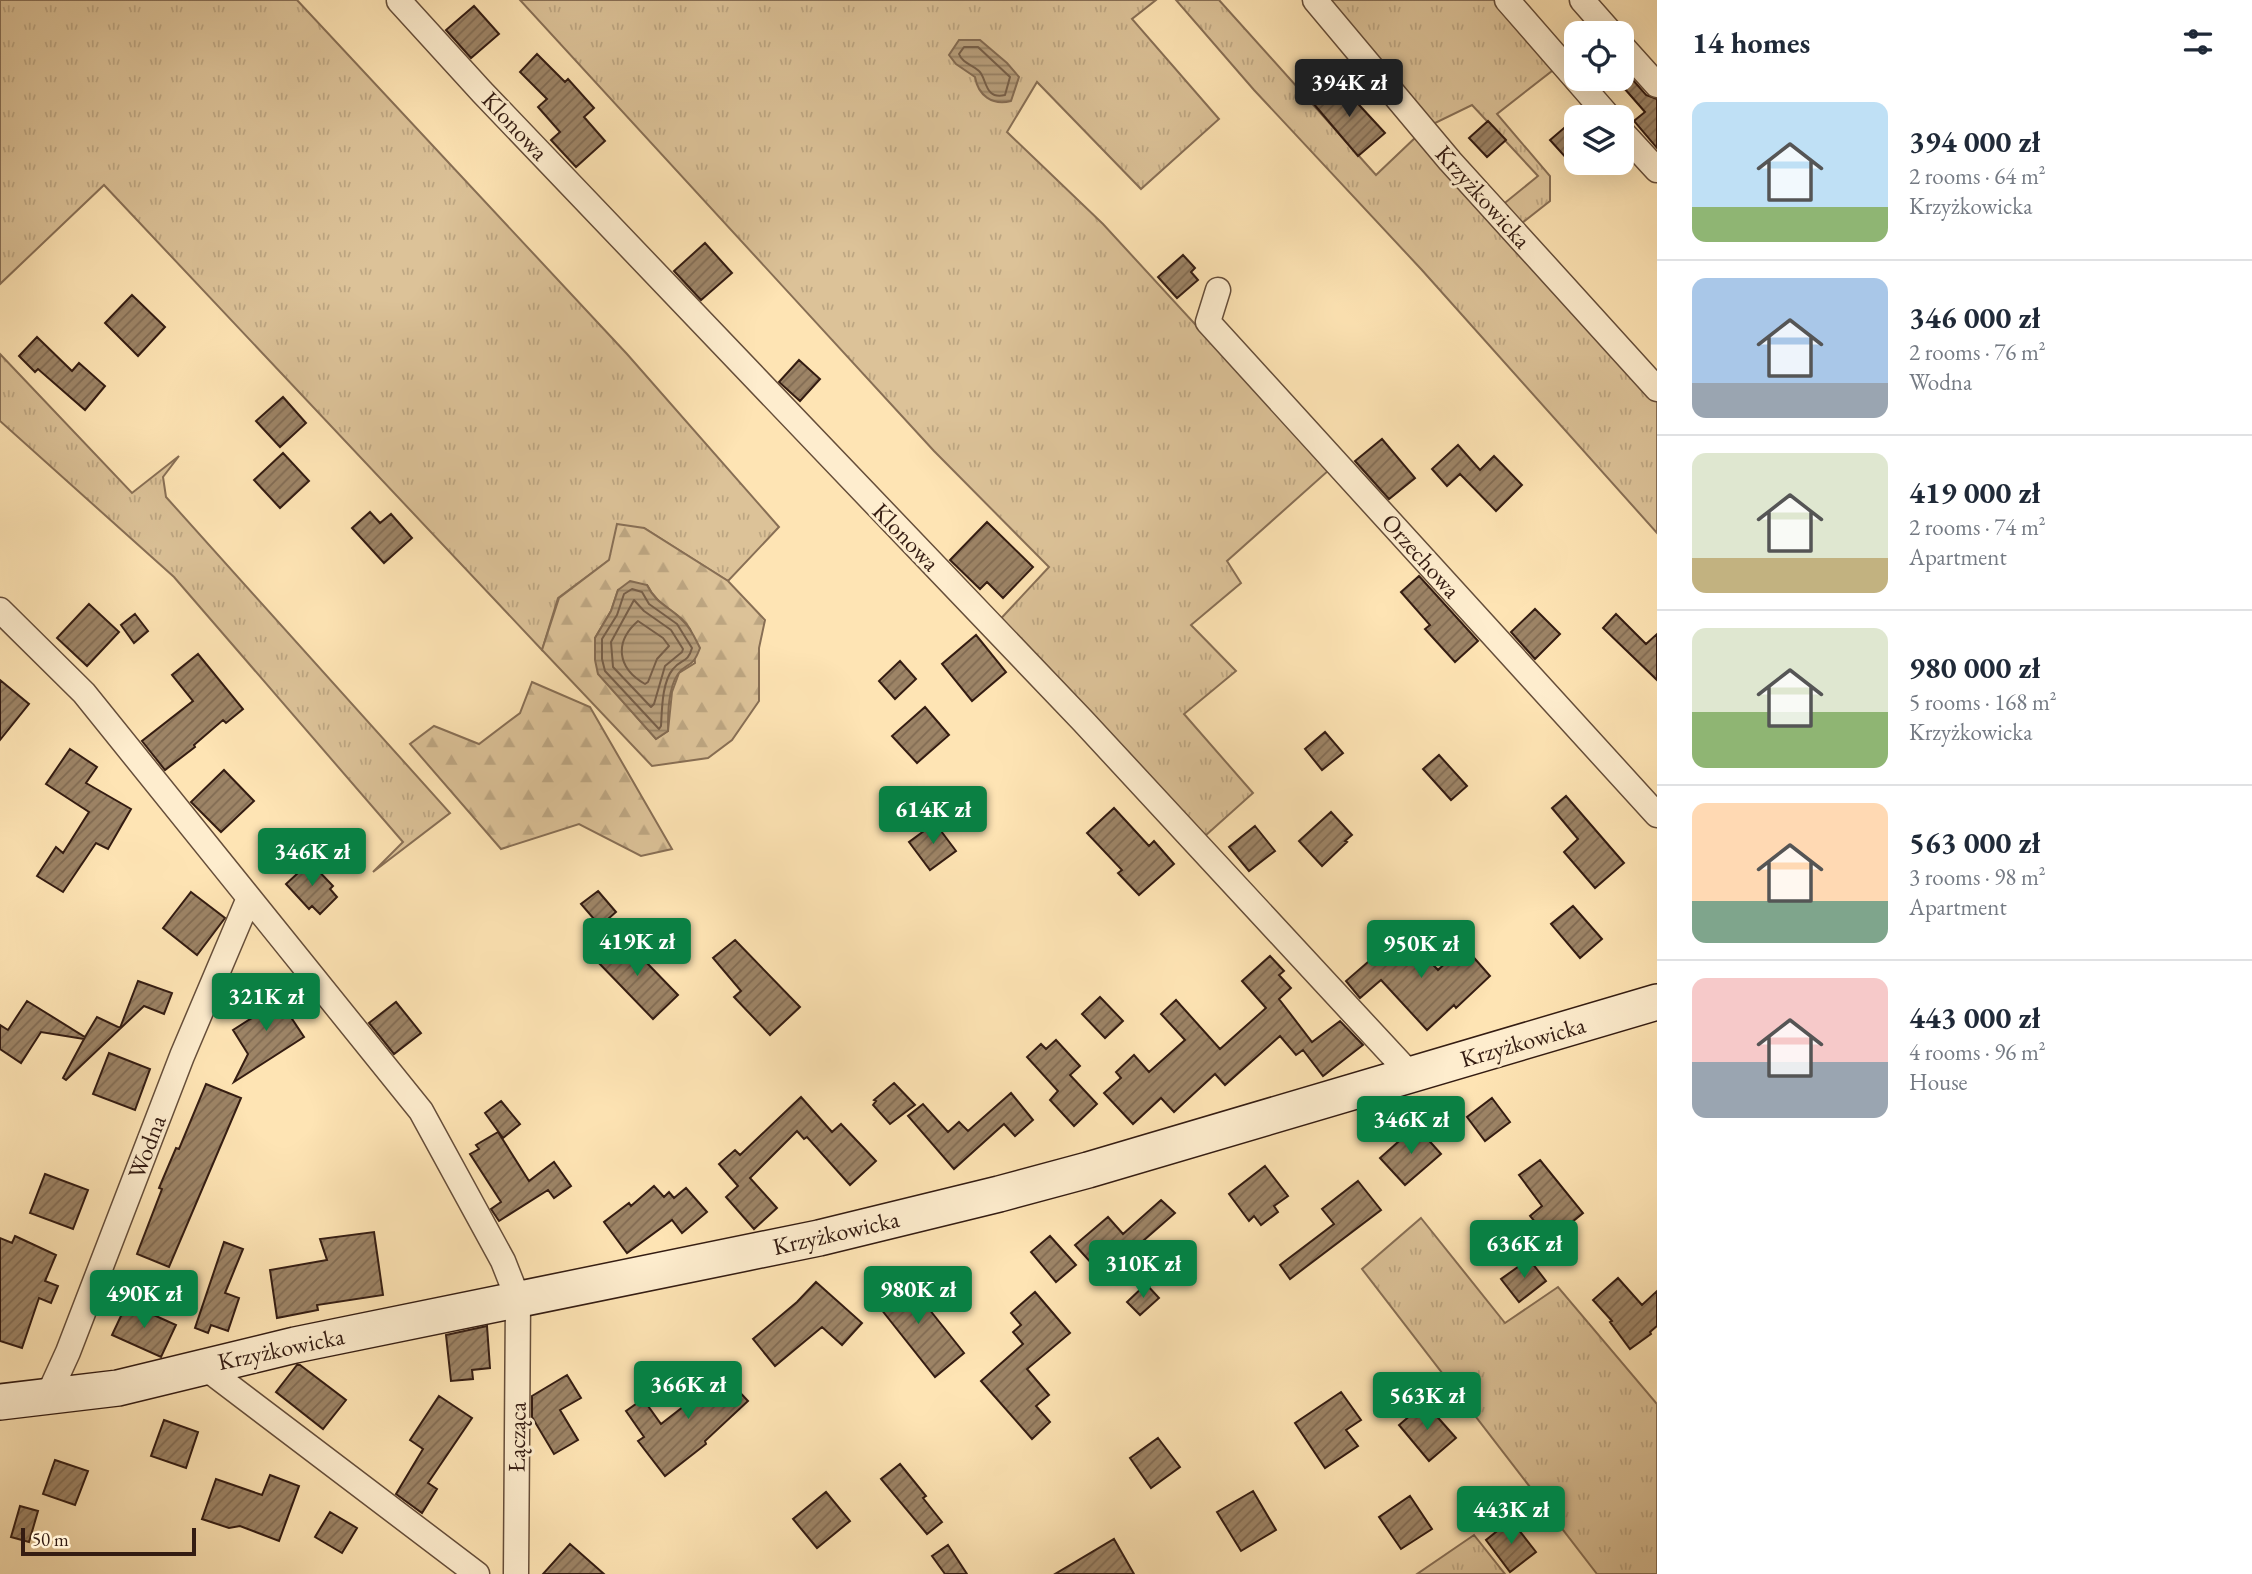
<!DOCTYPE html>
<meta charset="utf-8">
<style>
:root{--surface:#fff;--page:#f2f2f3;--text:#1f2937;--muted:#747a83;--line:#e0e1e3;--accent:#0b8043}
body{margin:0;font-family:"EB Garamond",serif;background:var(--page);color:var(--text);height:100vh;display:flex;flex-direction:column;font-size:26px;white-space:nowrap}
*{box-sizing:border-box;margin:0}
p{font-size:23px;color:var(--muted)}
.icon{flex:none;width:38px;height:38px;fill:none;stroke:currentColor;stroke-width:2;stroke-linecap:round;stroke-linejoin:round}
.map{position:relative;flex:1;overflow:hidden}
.side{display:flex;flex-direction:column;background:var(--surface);width:595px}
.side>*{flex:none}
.buttons{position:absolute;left:1564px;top:21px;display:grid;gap:14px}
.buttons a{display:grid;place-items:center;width:70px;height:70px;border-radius:14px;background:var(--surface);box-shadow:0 7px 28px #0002;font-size:35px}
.scale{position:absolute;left:21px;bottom:18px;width:175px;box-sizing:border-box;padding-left:7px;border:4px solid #341c12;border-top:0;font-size:19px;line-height:24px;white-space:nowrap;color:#341c12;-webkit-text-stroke:5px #feedce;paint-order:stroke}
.price{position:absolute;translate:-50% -60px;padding:0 16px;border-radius:7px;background:var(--accent);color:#fff;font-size:23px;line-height:46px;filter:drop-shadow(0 2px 4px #0008)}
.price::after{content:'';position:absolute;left:50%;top:42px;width:21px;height:16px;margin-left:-10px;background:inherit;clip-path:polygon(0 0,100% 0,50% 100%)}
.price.selected{background:#222;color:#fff}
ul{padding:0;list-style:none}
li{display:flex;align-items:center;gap:21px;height:175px;padding:0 35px}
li+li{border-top:2px solid var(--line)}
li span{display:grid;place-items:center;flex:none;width:196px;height:140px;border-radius:14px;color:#555}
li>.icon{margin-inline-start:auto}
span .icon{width:84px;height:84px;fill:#fffc;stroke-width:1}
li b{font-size:30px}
h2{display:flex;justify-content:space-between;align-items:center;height:84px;padding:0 35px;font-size:30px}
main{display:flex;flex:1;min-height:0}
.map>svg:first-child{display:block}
.grass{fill:url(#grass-tufts);stroke:#886f55;stroke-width:2}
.forest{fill:url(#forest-firs);stroke:#886f55;stroke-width:2;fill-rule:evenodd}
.water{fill:url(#water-rules);stroke:#846b52;stroke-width:2}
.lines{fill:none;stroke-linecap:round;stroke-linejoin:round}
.shore{stroke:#765e48;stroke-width:2}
.building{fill:url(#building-hatch);stroke:#341c12;stroke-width:2}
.street-casing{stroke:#664e3a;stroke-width:27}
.secondary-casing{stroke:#341c12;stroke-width:38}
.street{stroke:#feedce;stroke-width:24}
.secondary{stroke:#feedce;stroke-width:35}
.labels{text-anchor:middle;stroke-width:6;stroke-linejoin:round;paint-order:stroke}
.street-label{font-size:24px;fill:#341c12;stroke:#feedce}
</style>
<main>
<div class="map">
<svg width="1657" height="1574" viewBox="0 0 1657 1574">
<defs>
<pattern id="grass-tufts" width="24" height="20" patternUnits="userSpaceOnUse" patternTransform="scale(1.75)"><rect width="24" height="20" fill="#dcc298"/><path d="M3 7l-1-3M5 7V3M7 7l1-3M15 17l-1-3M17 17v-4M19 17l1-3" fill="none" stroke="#bda682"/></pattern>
<pattern id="forest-firs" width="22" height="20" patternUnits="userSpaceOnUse" patternTransform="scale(1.75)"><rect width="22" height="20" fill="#dcc298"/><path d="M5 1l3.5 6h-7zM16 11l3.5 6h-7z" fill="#bda682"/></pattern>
<pattern id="water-rules" width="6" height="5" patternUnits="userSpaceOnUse" patternTransform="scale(1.75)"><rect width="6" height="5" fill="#b9a07d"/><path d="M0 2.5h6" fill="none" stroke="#978265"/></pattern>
<pattern id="building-hatch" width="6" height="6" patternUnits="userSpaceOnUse" patternTransform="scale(1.75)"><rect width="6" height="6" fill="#9d8466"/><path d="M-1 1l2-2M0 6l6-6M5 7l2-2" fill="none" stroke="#816b53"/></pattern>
</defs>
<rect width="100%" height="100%" fill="#fee4b4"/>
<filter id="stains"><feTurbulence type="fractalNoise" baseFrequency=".00286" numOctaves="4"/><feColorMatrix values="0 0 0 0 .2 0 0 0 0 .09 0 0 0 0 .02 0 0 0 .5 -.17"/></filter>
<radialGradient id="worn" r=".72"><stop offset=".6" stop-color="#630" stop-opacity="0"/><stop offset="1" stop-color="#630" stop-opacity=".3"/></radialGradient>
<path class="grass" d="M 0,0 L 297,0 L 627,354 L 779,527 L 728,581 L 644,528 L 609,560 L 558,598 L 542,650 L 104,185 L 0,284 Z
M 520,0 L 1156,0 L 1132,19 L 1219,119 L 1141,189 L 1037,82 L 1007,132 L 1103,224 L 1329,470 L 1227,561 L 1241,583 L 1191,625 L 1236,671 L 1184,714 L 1253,793 L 1196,844 L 993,627 L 1049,567 L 934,451 Z
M 1176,0 L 1219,0 L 1376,175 L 1417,136 L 1490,215 L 1538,176 L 1472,105 L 1429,126 L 1315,0 L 1499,0 L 1557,67 L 1497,114 L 1550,176 L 1550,201 L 1508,234 L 1657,399 L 1657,533 L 1421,269 L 1254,90 Z
M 0,354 L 132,493 L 179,456 L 163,477 L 166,497 L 450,813 L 373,872 L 403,842 L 174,577 L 0,421 Z
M 1421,1218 L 1505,1323 L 1558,1287 L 1657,1404 L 1657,1574 L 1597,1574 L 1362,1269 Z
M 1474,1535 L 1505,1574 L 1417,1574 Z"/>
<path class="forest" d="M 617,524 L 644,528 L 728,581 L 765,620 L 759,648 L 759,701 L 732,740 L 708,758 L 652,766 L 542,650 L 559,598 L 609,560 ZM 647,585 C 659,609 679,610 690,629 C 695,638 694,653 695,663 L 679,673 L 672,692 L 668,731 L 656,739 L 598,673 L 595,638 L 611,611 L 618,590 Z
M 532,682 L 590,707 L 672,849 L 641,856 L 579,824 L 501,849 L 410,744 L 434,726 L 479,744 L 520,713 Z"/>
<path class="water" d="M 959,40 L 980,40 L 1007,63 L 1019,77 L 1011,101 C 992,106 978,95 975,77 L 956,64 L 949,55 Z
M 630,581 L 647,585 C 656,604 669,606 682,620 C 691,628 695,638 700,648 C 692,670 687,661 678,674 C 668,688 668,714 668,731 L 656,739 L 598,674 L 595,660 L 595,638 L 611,611 L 618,590 Z"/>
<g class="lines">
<path class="shore" d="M 964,47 L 978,47 L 1010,77 L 1005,95 C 984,100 987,78 979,71 C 972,64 963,64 959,54 Z
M 632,589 L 642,592 L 649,604 L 677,624 L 692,648 C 688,663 681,659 673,669 C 662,682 662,709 661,726 L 659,729 L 605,671 L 602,659 L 602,639 L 617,615 L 624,594 Z
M 634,600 L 644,611 L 671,630 L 683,649 L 682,652 L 665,666 L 654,704 L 651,707 L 613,667 L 611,642 Z
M 638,621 L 663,638 L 669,646 L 657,659 L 648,682 L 645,684 C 617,668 614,642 638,621 Z"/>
</g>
<path class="building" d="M 474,6 L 499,34 L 471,58 L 446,30 Z
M 537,54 L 565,82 L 568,79 L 594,108 L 584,117 L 605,141 L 576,167 L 551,140 L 560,132 L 538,107 L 547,99 L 520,72 Z
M 1633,80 L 1646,95 L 1657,99 L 1657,148 L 1634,121 L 1645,112 L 1624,88 Z
M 1337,81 L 1385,133 L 1358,156 L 1313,103 Z
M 1577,117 L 1577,170 L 1550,140 Z
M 1488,121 L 1506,140 L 1487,157 L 1469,138 Z
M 705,243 L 732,273 L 701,300 L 674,271 Z
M 1183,255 L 1195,268 L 1191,272 L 1198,280 L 1177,298 L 1158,277 Z
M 132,295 L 165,327 L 138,356 L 105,323 Z
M 37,337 L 72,371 L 79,363 L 105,386 L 85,410 L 38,369 L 35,372 L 19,356 Z
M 799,360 L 820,379 L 800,401 L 779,382 Z
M 283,397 L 306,423 L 280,447 L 256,421 Z
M 1382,439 L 1415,478 L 1389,499 L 1355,461 Z
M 1458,445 L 1480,470 L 1494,456 L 1522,485 L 1496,511 L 1460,474 L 1447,486 L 1432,469 Z
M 283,453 L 309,481 L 280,508 L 254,480 Z
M 370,512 L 380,523 L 391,514 L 412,538 L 384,563 L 352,528 Z
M 987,522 L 1033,567 L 1003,598 L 987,582 L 980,589 L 950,560 Z
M 1419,576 L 1478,641 L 1455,662 L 1425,629 L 1430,625 L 1401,592 Z
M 89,604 L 119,632 L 87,666 L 57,638 Z
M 1535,609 L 1560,634 L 1535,659 L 1511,632 Z
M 135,614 L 148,631 L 134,643 L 121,625 Z
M 1616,614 L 1646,644 L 1657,634 L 1657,680 L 1603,628 Z
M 976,635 L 1006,672 L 972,701 L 942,664 Z
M 198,654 L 243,709 L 226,723 L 223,720 L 194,745 L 195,747 L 165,770 L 142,741 L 193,701 L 172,675 Z
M 900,661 L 916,679 L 895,699 L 879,681 Z
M 0,680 L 29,704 L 0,740 Z
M 925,707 L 949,735 L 917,763 L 892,736 Z
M 1325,732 L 1343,753 L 1322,770 L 1305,749 Z
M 70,749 L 97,767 L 86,783 L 131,809 L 108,849 L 96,843 L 63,892 L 37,876 L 56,847 L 63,853 L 89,812 L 46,784 Z
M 1439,755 L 1467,786 L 1451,800 L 1423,769 Z
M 224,770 L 254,801 L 221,832 L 191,802 Z
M 1566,796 L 1624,863 L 1595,888 L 1564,852 L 1578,839 L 1552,808 Z
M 1114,808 L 1149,846 L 1154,841 L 1174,864 L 1139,895 L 1118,873 L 1122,870 L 1087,833 Z
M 1331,812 L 1352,835 L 1345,841 L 1347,842 L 1322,866 L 1299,841 Z
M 935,823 L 956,851 L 930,870 L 909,842 Z
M 1255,826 L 1275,851 L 1249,871 L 1229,847 Z
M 310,862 L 333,886 L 330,889 L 337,897 L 320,914 L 312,906 L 309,909 L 286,884 Z
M 598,891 L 616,912 L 600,926 L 581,904 Z
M 191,892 L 225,918 L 197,955 L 163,928 Z
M 1573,906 L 1602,939 L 1580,958 L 1551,924 Z
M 1404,934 L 1438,970 L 1451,958 L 1457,964 L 1469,952 L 1490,976 L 1456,1008 L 1454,1005 L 1427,1030 L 1381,980 L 1360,998 L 1346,981 L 1369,961 L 1372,964 Z
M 621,937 L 642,962 L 644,960 L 678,995 L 653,1019 L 595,959 Z
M 735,940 L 800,1007 L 770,1035 L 734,997 L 741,991 L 713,958 Z
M 1270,956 L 1284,971 L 1279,975 L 1291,988 L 1279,999 L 1312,1042 L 1340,1021 L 1363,1045 L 1323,1076 L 1303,1050 L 1296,1055 L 1280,1036 L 1225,1085 L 1215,1074 L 1174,1112 L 1161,1098 L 1133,1124 L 1104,1093 L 1121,1078 L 1116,1072 L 1134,1055 L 1149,1072 L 1185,1040 L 1161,1014 L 1176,1000 L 1220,1049 L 1266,1008 L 1242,981 Z
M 138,981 L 172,993 L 164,1014 L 144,1006 L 66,1080 L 63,1078 L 84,1039 L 41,1032 L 21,1063 L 0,1049 L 0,1025 L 8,1030 L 27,1001 L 85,1037 L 97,1017 L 120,1028 Z
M 273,990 L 304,1037 L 234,1082 L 248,1054 L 233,1030 L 258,1014 L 251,1004 Z
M 1100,997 L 1123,1021 L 1105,1038 L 1082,1014 Z
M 396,1002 L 421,1033 L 394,1054 L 369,1023 Z
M 1056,1040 L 1080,1066 L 1070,1075 L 1097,1104 L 1074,1126 L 1050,1100 L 1058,1091 L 1027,1057 L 1041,1044 L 1046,1049 Z
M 109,1053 L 150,1069 L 135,1110 L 93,1094 Z
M 894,1083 L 915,1105 L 890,1124 L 873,1105 L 876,1101 L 874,1100 Z
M 206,1084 L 241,1098 L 169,1267 L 137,1254 L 162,1189 L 159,1188 L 176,1148 L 179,1149 Z
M 1011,1093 L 1033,1120 L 1015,1136 L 1004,1124 L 954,1169 L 908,1116 L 923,1104 L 948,1132 L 959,1122 L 968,1131 Z
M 801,1097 L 832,1132 L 841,1124 L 876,1161 L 850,1185 L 807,1137 L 804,1139 L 797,1131 L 750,1178 L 777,1208 L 754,1229 L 726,1197 L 738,1186 L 719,1164 L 735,1150 L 740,1155 Z
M 1492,1098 L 1510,1122 L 1485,1141 L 1467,1117 Z
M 501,1101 L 520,1124 L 503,1138 L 485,1113 Z
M 1416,1126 L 1441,1154 L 1405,1185 L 1380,1158 Z
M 498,1132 L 529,1181 L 554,1162 L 571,1186 L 554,1198 L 548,1190 L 499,1221 L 491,1209 L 501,1202 L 470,1154 L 479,1149 L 476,1145 Z
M 1540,1160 L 1583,1213 L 1550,1240 L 1530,1216 L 1542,1206 L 1519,1175 Z
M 1265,1166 L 1288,1196 L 1274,1206 L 1278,1212 L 1261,1225 L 1254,1216 L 1249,1221 L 1229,1194 Z
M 45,1174 L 88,1190 L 73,1229 L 30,1213 Z
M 1358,1181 L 1381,1210 L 1290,1279 L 1280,1265 L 1334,1224 L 1322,1209 Z
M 654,1186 L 664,1197 L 669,1192 L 674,1198 L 686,1188 L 707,1212 L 682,1233 L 672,1220 L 627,1253 L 604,1222 L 629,1203 L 631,1206 Z
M 1161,1200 L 1175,1213 L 1103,1276 L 1075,1245 L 1108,1217 L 1123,1234 Z
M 374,1232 L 383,1295 L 317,1305 L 318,1310 L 277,1318 L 270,1270 L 327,1260 L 320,1239 Z
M 15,1236 L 56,1255 L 45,1281 L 58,1286 L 51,1303 L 39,1298 L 22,1348 L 0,1341 L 0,1238 L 12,1243 Z
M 1050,1236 L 1076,1265 L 1056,1282 L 1031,1252 Z
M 224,1242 L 243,1249 L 225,1293 L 239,1298 L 228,1331 L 211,1325 L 208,1333 L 195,1328 Z
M 1529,1259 L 1546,1281 L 1519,1302 L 1501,1279 Z
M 902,1275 L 964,1353 L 935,1377 L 873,1299 Z
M 1618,1278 L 1642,1305 L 1657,1291 L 1657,1326 L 1650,1332 L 1651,1334 L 1630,1349 L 1610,1322 L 1612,1321 L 1593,1300 Z
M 112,1280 L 128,1288 L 116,1314 L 101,1308 Z
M 816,1282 L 862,1323 L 842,1345 L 822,1327 L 775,1366 L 753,1339 L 797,1302 Z
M 1146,1284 L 1159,1298 L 1140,1315 L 1127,1302 Z
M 1035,1292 L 1070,1333 L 1027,1369 L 1049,1395 L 1036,1406 L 1050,1422 L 1032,1439 L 981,1381 L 1023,1344 L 1013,1332 L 1021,1325 L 1011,1313 Z
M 127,1303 L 176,1325 L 161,1357 L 112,1335 Z
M 487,1326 L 490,1368 L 472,1370 L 473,1379 L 451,1381 L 446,1335 Z
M 297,1365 L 300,1365 L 346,1400 L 323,1429 L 276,1392 Z
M 714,1365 L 748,1401 L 705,1441 L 706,1444 L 665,1476 L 638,1441 L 644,1437 L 626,1411 L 643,1399 L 661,1424 L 693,1399 L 685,1391 Z
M 567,1375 L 581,1398 L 560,1410 L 578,1440 L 554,1454 L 532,1417 L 532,1396 Z
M 1341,1392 L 1361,1420 L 1346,1430 L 1358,1446 L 1325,1468 L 1295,1423 Z
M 439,1396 L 472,1418 L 428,1483 L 437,1489 L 422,1513 L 396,1494 L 423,1449 L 410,1440 Z
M 1425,1403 L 1456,1438 L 1429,1461 L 1399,1425 Z
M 164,1420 L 198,1432 L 186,1468 L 151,1456 Z
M 1158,1438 L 1180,1467 L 1151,1488 L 1130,1458 Z
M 55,1460 L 88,1471 L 75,1505 L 43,1494 Z
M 900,1464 L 926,1496 L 923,1498 L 942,1522 L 927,1534 L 881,1479 Z
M 270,1475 L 299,1486 L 279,1541 L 240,1526 L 229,1528 L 202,1519 L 216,1479 L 262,1495 Z
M 1253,1491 L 1276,1530 L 1241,1551 L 1217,1512 Z
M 826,1492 L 850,1521 L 817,1548 L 793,1519 Z
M 1410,1496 L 1432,1529 L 1401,1549 L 1379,1517 Z
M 20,1506 L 38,1511 L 29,1542 L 11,1537 Z
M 330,1512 L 357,1528 L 342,1553 L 315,1537 Z
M 1511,1520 L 1536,1552 L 1510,1572 L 1486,1540 Z
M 1114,1539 L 1134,1574 L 1055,1574 Z
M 570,1544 L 604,1574 L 543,1574 Z
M 948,1545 L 967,1574 L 945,1574 L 932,1556 Z"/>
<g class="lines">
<defs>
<path id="street" d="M 1315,0 L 1450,161 L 1657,389
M 1507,0 L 1609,117
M 1582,0 L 1611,33
M 399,1 L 482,92 L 1083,721 L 1410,1074
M 1622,46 L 1657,85
M 1622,132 L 1657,170
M 1218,290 L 1208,322 L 1657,815
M 0,610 L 84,693 L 421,1111 L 503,1261 L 518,1299 L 516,1574
M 203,1366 L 477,1574
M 47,1398 L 68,1352 L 182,1056 L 249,898"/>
<path id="secondary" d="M 0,1402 L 118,1388 L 295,1345 L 819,1238 L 999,1194 L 1088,1170 L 1657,1002"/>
</defs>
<use href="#street" class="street-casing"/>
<use href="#secondary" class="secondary-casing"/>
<use href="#street" class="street"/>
<use href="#secondary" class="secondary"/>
</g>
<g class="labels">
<g class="street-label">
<text transform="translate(515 126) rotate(47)" y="8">Klonowa</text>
<text transform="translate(1483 197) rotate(48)" y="8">Krzyżkowicka</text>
<text transform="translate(906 537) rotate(46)" y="8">Klonowa</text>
<text transform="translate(1421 556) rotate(48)" y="8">Orzechowa</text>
<text transform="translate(1523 1042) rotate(-16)" y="8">Krzyżkowicka</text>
<text transform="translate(147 1147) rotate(-69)" y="8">Wodna</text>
<text transform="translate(836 1233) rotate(-13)" y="8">Krzyżkowicka</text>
<text transform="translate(281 1349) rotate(-12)" y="8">Krzyżkowicka</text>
<text transform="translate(517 1437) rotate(-89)" y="8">Łącząca</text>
</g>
</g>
<rect width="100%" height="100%" filter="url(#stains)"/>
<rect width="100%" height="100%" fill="url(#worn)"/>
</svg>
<div class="buttons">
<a><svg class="icon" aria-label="locate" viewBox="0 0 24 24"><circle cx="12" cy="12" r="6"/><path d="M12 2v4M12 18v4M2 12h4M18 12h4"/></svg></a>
<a><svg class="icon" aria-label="layers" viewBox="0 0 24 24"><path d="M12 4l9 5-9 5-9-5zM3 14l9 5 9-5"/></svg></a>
</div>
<div class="scale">50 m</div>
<b class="price selected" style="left:1349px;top:119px">394K zł</b>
<b class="price" style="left:933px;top:846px">614K zł</b>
<b class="price" style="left:312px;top:888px">346K zł</b>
<b class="price" style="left:637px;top:978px">419K zł</b>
<b class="price" style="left:1421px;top:980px">950K zł</b>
<b class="price" style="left:266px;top:1033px">321K zł</b>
<b class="price" style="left:1411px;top:1156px">346K zł</b>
<b class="price" style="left:1524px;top:1280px">636K zł</b>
<b class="price" style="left:1143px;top:1300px">310K zł</b>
<b class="price" style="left:918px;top:1326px">980K zł</b>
<b class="price" style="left:144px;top:1330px">490K zł</b>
<b class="price" style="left:688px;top:1421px">366K zł</b>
<b class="price" style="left:1427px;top:1432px">563K zł</b>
<b class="price" style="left:1511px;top:1546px">443K zł</b>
</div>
<section class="side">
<h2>14 homes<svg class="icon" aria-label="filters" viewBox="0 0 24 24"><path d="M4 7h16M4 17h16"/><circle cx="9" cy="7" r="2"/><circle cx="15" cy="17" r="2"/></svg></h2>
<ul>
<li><span style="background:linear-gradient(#bfe0f5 75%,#8fb573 0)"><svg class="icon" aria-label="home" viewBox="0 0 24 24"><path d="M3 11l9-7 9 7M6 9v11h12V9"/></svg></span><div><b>394 000 zł</b><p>2 rooms · 64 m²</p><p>Krzyżkowicka</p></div></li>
<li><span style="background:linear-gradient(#a9c7e8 75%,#9aa5b1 0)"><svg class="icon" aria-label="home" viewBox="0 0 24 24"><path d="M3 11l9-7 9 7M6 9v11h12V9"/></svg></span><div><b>346 000 zł</b><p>2 rooms · 76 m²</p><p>Wodna</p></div></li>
<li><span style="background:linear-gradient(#dfe7d0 75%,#c2b280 0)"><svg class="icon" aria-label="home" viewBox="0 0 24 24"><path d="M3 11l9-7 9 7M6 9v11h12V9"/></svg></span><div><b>419 000 zł</b><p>2 rooms · 74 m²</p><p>Apartment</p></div></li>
<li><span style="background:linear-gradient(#dfe7d0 60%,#8fb573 0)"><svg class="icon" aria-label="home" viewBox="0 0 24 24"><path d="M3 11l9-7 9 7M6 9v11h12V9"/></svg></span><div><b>980 000 zł</b><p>5 rooms · 168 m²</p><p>Krzyżkowicka</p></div></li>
<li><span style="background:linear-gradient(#ffd9b3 70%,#7fa58c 0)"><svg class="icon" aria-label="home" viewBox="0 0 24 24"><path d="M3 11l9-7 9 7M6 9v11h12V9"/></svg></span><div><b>563 000 zł</b><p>3 rooms · 98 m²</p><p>Apartment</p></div></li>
<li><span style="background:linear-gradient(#f6c9c9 60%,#9aa5b1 0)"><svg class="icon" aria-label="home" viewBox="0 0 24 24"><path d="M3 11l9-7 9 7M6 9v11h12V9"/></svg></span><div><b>443 000 zł</b><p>4 rooms · 96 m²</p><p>House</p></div></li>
</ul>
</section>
</main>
